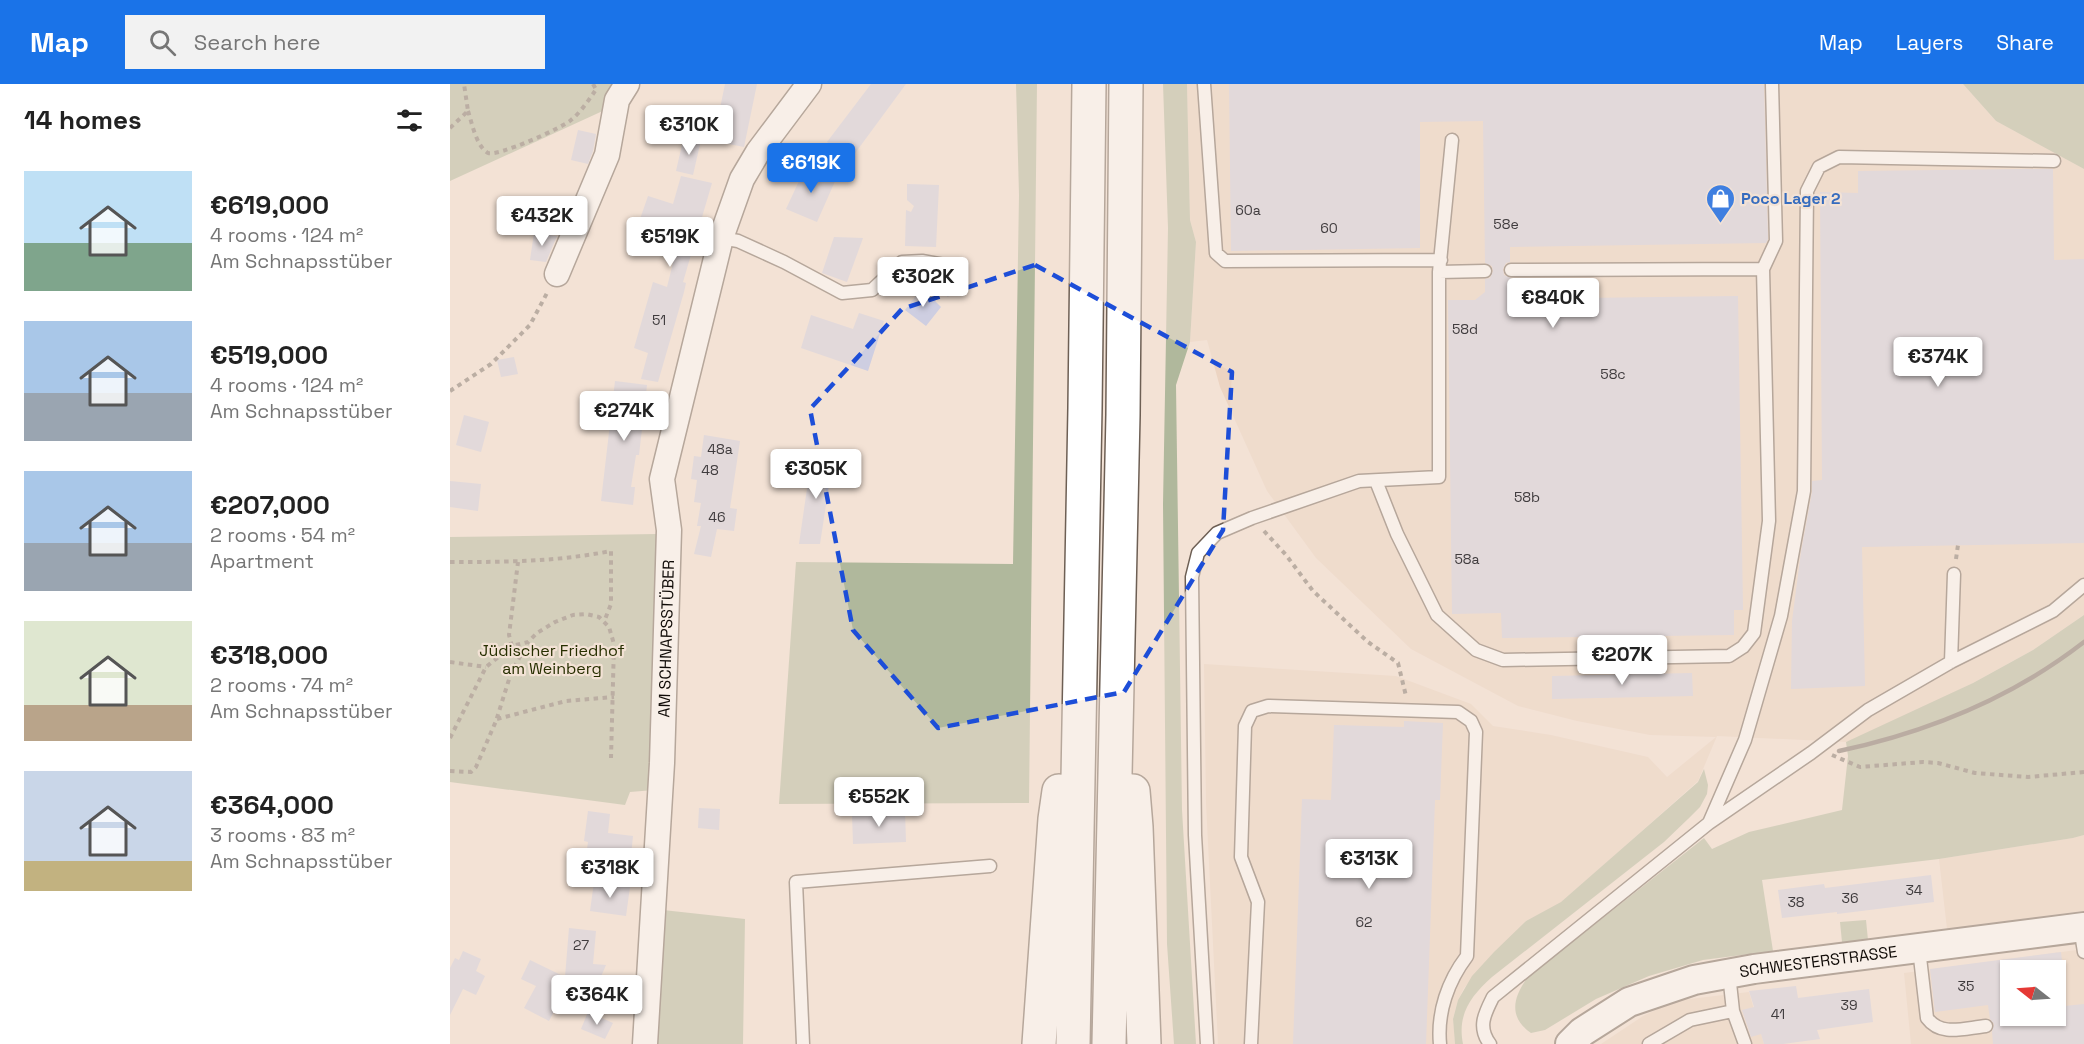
<!DOCTYPE html>
<meta charset="utf-8">
<style>
:root{--surface:#fff;--page:#f2f2f2;--text:#222;--muted:#767676;--accent:#1a73e8}
body{margin:0;font-family:"Space Grotesk",sans-serif;background:var(--page);color:var(--text);height:100vh;display:flex;flex-direction:column;font-size:22px;white-space:nowrap}
*{box-sizing:border-box;margin:0}
p{font-size:20px;color:var(--muted)}
.icon{flex:none;width:33px;height:33px;fill:none;stroke:currentColor;stroke-width:2;stroke-linecap:round;stroke-linejoin:round}
.map{position:relative;flex:1;overflow:hidden}
.drawer{display:flex;flex-direction:column;background:var(--surface);width:450px}
.drawer>*{flex:none}
.needle{width:39px;rotate:287deg}
.buttons{position:absolute;left:1550px;top:876px;display:grid;gap:12px}
.buttons a{display:grid;place-items:center;width:66px;height:66px;border-radius:0px;background:var(--surface);box-shadow:0 2px 4px #0004;font-size:30px}
.price{position:absolute;translate:-50% -51px;padding:0 14px;border-radius:6px;background:#fff;color:#222;font-size:20px;line-height:39px;filter:drop-shadow(0 2px 3px #0008)}
.price::after{content:'';position:absolute;left:50%;top:36px;width:18px;height:14px;margin-left:-9px;background:inherit;clip-path:polygon(0 0,100% 0,50% 100%)}
.price.current{background:var(--accent);color:#fff}
ul{padding:0;list-style:none}
li{display:flex;align-items:center;gap:18px;height:150px;padding:0 24px}
li span{display:grid;place-items:center;flex:none;width:168px;height:120px;border-radius:0px;color:#555}
li>.icon{margin-inline-start:auto}
span .icon{width:72px;height:72px;fill:#fffc;stroke-width:1}
li b{font-size:26px}
h2{display:flex;justify-content:space-between;align-items:center;height:72px;padding:0 24px;font-size:26px}
header{display:flex;align-items:center;gap:36px;box-sizing:border-box;height:84px;padding:0 30px;background:var(--accent);color:#fff}
header strong{font-size:28px}
nav{display:flex;gap:33px;margin-inline-start:auto;font-size:21px}
.search{width:420px;height:54px;background:var(--page);display:flex;align-items:center;gap:15px;box-sizing:border-box;padding:0 21px;border-radius:0px;color:var(--muted);font-size:22px}
main{display:flex;flex:1;min-height:0}
.map>svg:first-child{display:block}
.built{fill:#ecd4c2;fill-rule:evenodd}
.green{fill:#b0b89c}
.building{fill:#cecee1}
.lines{fill:none;stroke-linecap:round;stroke-linejoin:round}
.service-casing{stroke:#6d5f54;stroke-width:15}
.minor-casing{stroke:#6d5f54;stroke-width:27}
.tertiary-casing{stroke:#6d5f54;stroke-width:32}
.motorway-casing{stroke:#6d5f54;stroke-width:36}
.path{stroke:#796f67;stroke-width:4;stroke-dasharray:4.5 4.5;stroke-linecap:butt}
.service{stroke:#fff;stroke-width:12}
.minor{stroke:#fff;stroke-width:24}
.tertiary{stroke:#fff;stroke-width:28}
.motorway{stroke:#fff;stroke-width:33}
.rail{stroke:#776c64;stroke-width:4.5}
.marked{fill:none;stroke:#1d4ed8;stroke-width:4.5;stroke-dasharray:12 8;stroke-linejoin:round}
.labels{text-anchor:middle;stroke-width:4.5;stroke-linejoin:round;paint-order:stroke}
.number-label{font-size:14px;fill:#403c3e}
.shop-label{font-size:16px;font-weight:bold;fill:#366cbe;stroke:#f3e2d5;text-anchor:start}
.street-label{font-size:16px;fill:#100b07;stroke:#f3e2d5}
.park-label{font-size:16px;fill:#272f00;stroke:#f3e2d5}
</style>
<header>
<strong>Map</strong>
<div class="search"><svg class="icon" aria-label="search" viewBox="0 0 24 24"><circle cx="10" cy="10" r="6"/><path d="M15 15l6 6"/></svg>Search here</div>
<nav><a>Map</a><a>Layers</a><a>Share</a></nav>
</header>
<main>
<section class="drawer">
<h2>14 homes<svg class="icon" aria-label="filters" viewBox="0 0 24 24"><path d="M4 7h16M4 17h16"/><circle cx="9" cy="7" r="2"/><circle cx="15" cy="17" r="2"/></svg></h2>
<ul>
<li><span style="background:linear-gradient(#bfe0f5 60%,#7fa58c 0)"><svg class="icon" aria-label="home" viewBox="0 0 24 24"><path d="M3 11l9-7 9 7M6 9v11h12V9"/></svg></span><div><b>€619,000</b><p>4 rooms · 124 m²</p><p>Am Schnapsstüber</p></div></li>
<li><span style="background:linear-gradient(#a9c7e8 60%,#9aa5b1 0)"><svg class="icon" aria-label="home" viewBox="0 0 24 24"><path d="M3 11l9-7 9 7M6 9v11h12V9"/></svg></span><div><b>€519,000</b><p>4 rooms · 124 m²</p><p>Am Schnapsstüber</p></div></li>
<li><span style="background:linear-gradient(#a9c7e8 60%,#9aa5b1 0)"><svg class="icon" aria-label="home" viewBox="0 0 24 24"><path d="M3 11l9-7 9 7M6 9v11h12V9"/></svg></span><div><b>€207,000</b><p>2 rooms · 54 m²</p><p>Apartment</p></div></li>
<li><span style="background:linear-gradient(#dfe7d0 70%,#b9a48a 0)"><svg class="icon" aria-label="home" viewBox="0 0 24 24"><path d="M3 11l9-7 9 7M6 9v11h12V9"/></svg></span><div><b>€318,000</b><p>2 rooms · 74 m²</p><p>Am Schnapsstüber</p></div></li>
<li><span style="background:linear-gradient(#c9d6e8 75%,#c2b280 0)"><svg class="icon" aria-label="home" viewBox="0 0 24 24"><path d="M3 11l9-7 9 7M6 9v11h12V9"/></svg></span><div><b>€364,000</b><p>3 rooms · 83 m²</p><p>Am Schnapsstüber</p></div></li>
</ul>
</section>
<div class="map">
<svg width="1634" height="960" viewBox="0 0 1634 960">
<rect width="100%" height="100%" fill="#f3e2d5"/>
<path class="built" d="M 737,0 L 1513,0 L 1546,37 L 1634,85 L 1634,531 L 1583,566 L 1523,599 L 1438,642 L 1396,658 L 1267,652 L 1248,697 L 1111,819 L 1076,837 L 1014,904 L 1008,916 L 1003,934 L 1005,960 L 768,960 L 756,719 L 754,580 L 946,592 L 1021,620 L 1043,642 L 1101,651 L 1198,673 L 1217,693 L 1266,653 L 1200,651 L 1127,637 L 1068,622 L 961,565 L 866,474 L 817,407 L 770,303 L 757,256 L 740,258 L 746,158 L 740,136 Z
M 1634,751 L 1634,827 L 1497,845 L 1489,775 L 1623,754 Z
M 1634,865 L 1634,960 L 1461,960 L 1454,889 ZM 1560,886 L 1605,886 L 1605,932 L 1560,932 Z
M 1299,908 L 1314,960 L 1151,960 L 1193,932 L 1214,922 L 1231,916 Z"/>
<path class="green" d="M 0,0 L 170,0 L 157,25 L 0,97 Z
M 566,0 L 587,0 L 579,719 L 329,720 L 346,478 L 563,480 L 569,111 Z
M 713,0 L 737,0 L 740,136 L 746,158 L 740,258 L 726,301 L 732,726 L 746,960 L 724,960 L 717,860 L 713,420 L 718,144 Z
M 1513,0 L 1634,0 L 1634,85 L 1546,37 Z
M 206,450 L 204,706 L 180,708 L 175,721 L 0,698 L 0,453 Z
M 1634,531 L 1634,751 L 1623,754 L 1489,775 L 1312,796 L 1323,867 L 1253,876 L 1199,892 L 1146,915 L 1095,946 L 1081,949 C 1058,933 1063,913 1078,893 L 1254,754 L 1262,765 L 1299,748 L 1392,726 L 1398,672 L 1396,658 L 1523,599 L 1583,566 Z
M 1254,685 L 1258,701 L 1257,710 L 1250,723 L 1238,735 L 1214,758 L 1042,893 C 1021,912 1007,930 1013,960 L 1005,960 L 1003,935 L 1008,916 L 1022,892 L 1044,868 L 1076,837 L 1111,818 L 1248,698 Z
M 213,826 L 295,835 L 293,960 L 202,960 Z
M 1416,836 L 1418,856 L 1392,858 L 1390,838 Z"/>
<path class="building" d="M 275,0 L 307,0 L 294,63 L 259,56 L 262,38 L 267,39 Z
M 421,0 L 456,0 L 403,72 L 397,72 L 377,58 Z
M 779,0 L 1314,1 L 1318,155 L 1316,159 L 1060,163 L 1060,178 L 1056,179 L 1053,185 L 1054,191 L 1061,194 L 1061,215 L 1288,212 L 1293,526 L 1284,526 L 1284,551 L 1052,554 L 1051,529 L 1002,530 L 998,216 L 1025,216 L 1035,208 L 1035,195 L 1040,194 L 1043,187 L 1042,182 L 1035,179 L 1033,37 L 970,38 L 970,164 L 781,167 Z
M 128,46 L 146,50 L 143,67 L 138,80 L 121,76 Z
M 234,52 L 251,56 L 243,91 L 226,87 Z
M 356,82 L 386,95 L 367,138 L 336,125 Z
M 1572,85 L 1603,85 L 1604,176 L 1634,175 L 1634,459 L 1412,463 L 1415,602 L 1341,605 L 1342,537 L 1351,468 L 1362,408 L 1362,397 L 1372,396 L 1370,108 L 1408,109 L 1408,87 Z
M 231,92 L 262,99 L 233,198 L 236,199 L 234,208 L 208,298 L 191,295 L 198,269 L 184,264 L 203,198 L 217,203 L 226,167 L 211,163 L 215,147 L 189,138 L 198,112 L 223,120 Z
M 457,100 L 489,101 L 486,163 L 455,162 L 456,126 L 461,128 L 464,122 L 457,116 Z
M 84,149 L 107,152 L 96,178 L 80,176 Z
M 384,153 L 413,154 L 397,198 L 372,189 Z
M 472,204 L 491,223 L 476,242 L 455,226 Z
M 409,229 L 434,237 L 418,287 L 351,264 L 361,231 L 403,245 Z
M 64,273 L 68,290 L 51,293 L 47,276 Z
M 165,297 L 197,301 L 189,371 L 186,371 L 181,403 L 185,403 L 183,421 L 151,417 Z
M 14,331 L 39,338 L 31,368 L 6,361 Z
M 254,351 L 290,357 L 280,424 L 287,425 L 284,447 L 267,445 L 261,473 L 244,470 L 251,442 L 247,442 L 251,419 L 244,418 L 247,396 L 241,395 L 244,372 L 251,373 Z
M 362,370 L 383,375 L 370,460 L 349,460 Z
M 0,397 L 31,400 L 28,427 L 0,423 Z
M 1242,589 L 1243,612 L 1102,615 L 1102,592 Z
M 954,637 L 993,639 L 990,716 L 985,716 L 976,960 L 843,960 L 852,715 L 881,716 L 884,641 L 954,643 Z
M 249,724 L 270,725 L 269,746 L 248,744 Z
M 138,727 L 160,730 L 158,749 L 183,752 L 181,772 L 155,768 L 152,790 L 134,788 L 138,758 L 134,757 Z
M 455,727 L 456,758 L 403,760 L 402,729 Z
M 1481,791 L 1484,818 L 1387,830 L 1387,828 L 1332,834 L 1328,806 L 1374,800 L 1375,804 Z
M 144,798 L 180,803 L 176,832 L 140,827 Z
M 119,844 L 146,847 L 143,880 L 156,881 L 137,925 L 111,914 L 99,937 L 74,924 L 86,902 L 71,895 L 80,876 L 115,893 Z
M 13,867 L 31,875 L 26,887 L 35,892 L 26,911 L 13,905 L 0,931 L 0,884 L 5,874 L 9,876 Z
M 1611,868 L 1613,886 L 1560,886 L 1560,932 L 1605,932 L 1605,923 L 1634,920 L 1634,960 L 1543,960 L 1542,948 L 1544,940 L 1540,935 L 1538,921 L 1485,928 L 1480,885 Z
M 1346,902 L 1348,914 L 1419,905 L 1423,938 L 1367,946 L 1370,955 L 1333,960 L 1314,960 L 1311,950 L 1301,953 L 1292,926 L 1304,923 L 1299,907 Z
M 138,928 L 163,939 L 155,955 L 131,945 Z"/>
<g class="lines">
<defs>
<path id="service" d="M 754,0 L 766,169 L 775,177 L 991,176
M 271,154 L 288,157 L 334,178 L 392,209 L 422,206 L 452,178 L 472,177 L 500,182
M 1313,185 L 1326,157 L 1322,0
M 989,188 L 1035,187
M 926,397 L 947,450 L 987,531 L 1026,566 L 1053,576 L 1279,572 L 1293,563 L 1304,549 L 1319,437 L 1313,185 L 1061,186
M 1501,578 L 1504,490
M 1259,739 L 1295,656 L 1331,532 L 1354,407 L 1357,107 L 1369,83 L 1389,73 L 1604,77
M 1630,843 L 1634,868
M 1469,865 L 1477,934 C 1491,953 1514,944 1536,942
M 1279,890 L 1283,927 L 1295,960
M 353,960 L 346,798 L 540,782
M 757,960 L 745,751 L 742,493 L 748,469 L 767,449 L 802,434 L 909,397 L 989,393 L 989,188 L 1002,56
M 801,960 L 808,818 L 791,773 L 795,642 L 802,627 L 818,622 L 1008,628 L 1021,637 L 1026,648 L 1017,872 C 998,897 987,928 990,960
M 1040,960 C 1027,943 1035,929 1043,913 L 1259,739 L 1361,669 L 1418,626 L 1501,578 L 1603,527 L 1634,501
M 1199,960 L 1240,936 L 1283,927"/>
<g id="minor">
<path d="M 107,190 L 157,71 L 167,16 L 177,0"/>
<path id="s1" d="M 195,960 L 212,679 L 219,446 L 212,395 L 271,154 L 292,95 L 308,68 L 359,0"/>
</g>
<g id="tertiary">
<path id="s2" d="M 1120,960 L 1132,948 L 1179,918 L 1244,896 L 1304,885 L 1634,843"/>
</g>
<path id="motorway" d="M 683,707 L 686,743 L 694,960
M 589,960 L 605,735 L 609,707
M 623,960 L 635,324 L 639,0
M 659,960 L 673,331 L 676,0"/>
</defs>
<use href="#service" class="service-casing"/>
<use href="#minor" class="minor-casing"/>
<use href="#tertiary" class="tertiary-casing"/>
<use href="#motorway" class="motorway-casing"/>
<path class="path" d="M 143,0 L 147,7
M 18,27 C 22,39 26,62 38,69 C 47,73 112,44 121,36 C 130,29 138,17 145,7
M 0,44 L 18,27 L 14,0
M 0,307 L 41,280 L 80,241 L 97,209
M 814,447 L 836,471 L 863,507 L 918,558 L 948,579 L 956,612
M 1506,475 L 1508,461
M 0,478 C 57,478 104,478 161,467 L 161,520 L 154,538
M 62,562 L 59,551 L 68,478
M 0,578 L 36,583
M 47,635 L 116,617 L 164,613
M 0,654 L 36,583 L 62,562 L 78,558 L 87,549 L 105,538 L 123,531 L 136,530 L 149,533 L 159,543 L 164,560 L 161,674
M 1382,671 L 1410,683 L 1473,678 L 1488,679 L 1525,689 L 1578,693 L 1634,688
M 0,687 L 21,688 L 26,683 L 46,637 L 61,589 L 78,558"/>
<use href="#service" class="service"/>
<use href="#minor" class="minor"/>
<use href="#tertiary" class="tertiary"/>
<use href="#motorway" class="motorway"/>
<path class="rail" d="M 1389,667 C 1478,648 1562,614 1634,558"/>
</g>
<path d="M0 0H1634V960H0ZM 585,181 L 782,288 L 773,446 L 674,608 L 488,644 L 403,546 L 360,325 L 452,225 Z" fill="#f3e2d5" fill-opacity=".55" fill-rule="evenodd"/>
<path class="marked" d="M 585,181 L 782,288 L 773,446 L 674,608 L 488,644 L 403,546 L 360,325 L 452,225 Z"/>
<defs>
<symbol id="shop-pin" viewBox="-11 -11 22 30"><path d="M0 17L-7.5 6A9.5 9.5 0 1 1 7.5 6Z" fill="#3f7fe0" stroke="#f3e2d5"/><path d="M-5-2.5h2.3a2.7 3.5 0 0 1 5.4 0H5L5.5 6h-11ZM-1.5-2.5h3a1.5 2.3 0 0 0-3 0Z" fill="#fff"/></symbol>
</defs>
<g fill-rule="evenodd">
<use href="#shop-pin" x="1254" y="98" width="33" height="45"/>
</g>
<g class="labels">
<g class="number-label">
<text x="798" y="131">60a</text>
<text x="1056" y="145">58e</text>
<text x="879" y="149">60</text>
<text x="209" y="241">51</text>
<text x="1015" y="250">58d</text>
<text x="1163" y="295">58c</text>
<text x="270" y="370">48a</text>
<text x="260" y="391">48</text>
<text x="1077" y="418">58b</text>
<text x="267" y="438">46</text>
<text x="1017" y="480">58a</text>
<text x="1464" y="811">34</text>
<text x="1400" y="819">36</text>
<text x="1346" y="823">38</text>
<text x="914" y="843">62</text>
<text x="131" y="866">27</text>
<text x="1516" y="907">35</text>
<text x="1399" y="926">39</text>
<text x="1328" y="935">41</text>
</g>
<g class="shop-label">
<text x="1291" y="120">Poco Lager 2</text>
</g>
<g class="street-label">
<text dy="6" stroke="none"><textPath href="#s1" startOffset="406">AM SCHNAPSSTÜBER</textPath></text>
<text dy="6" stroke="none"><textPath href="#s2" startOffset="267">SCHWESTERSTRASSE</textPath></text>
</g>
<g class="park-label">
<text x="102" y="572">Jüdischer Friedhof<tspan x="102" dy="18">am Weinberg</tspan></text>
</g>
</g>
</svg>
<div class="buttons">
<a><svg class="needle" viewBox="-14 -14 28 28"><path d="M0-13l5 13h-10z" fill="#e53935"/><path d="M0 13l5-13h-10z" fill="#767676"/></svg></a>
</div>
<b class="price" style="left:239px;top:72px">€310K</b>
<b class="price current" style="left:361px;top:110px">€619K</b>
<b class="price" style="left:92px;top:163px">€432K</b>
<b class="price" style="left:220px;top:184px">€519K</b>
<b class="price" style="left:473px;top:224px">€302K</b>
<b class="price" style="left:1103px;top:245px">€840K</b>
<b class="price" style="left:1488px;top:304px">€374K</b>
<b class="price" style="left:174px;top:358px">€274K</b>
<b class="price" style="left:366px;top:416px">€305K</b>
<b class="price" style="left:1172px;top:602px">€207K</b>
<b class="price" style="left:429px;top:744px">€552K</b>
<b class="price" style="left:919px;top:806px">€313K</b>
<b class="price" style="left:160px;top:815px">€318K</b>
<b class="price" style="left:147px;top:942px">€364K</b>
</div>
</main>
